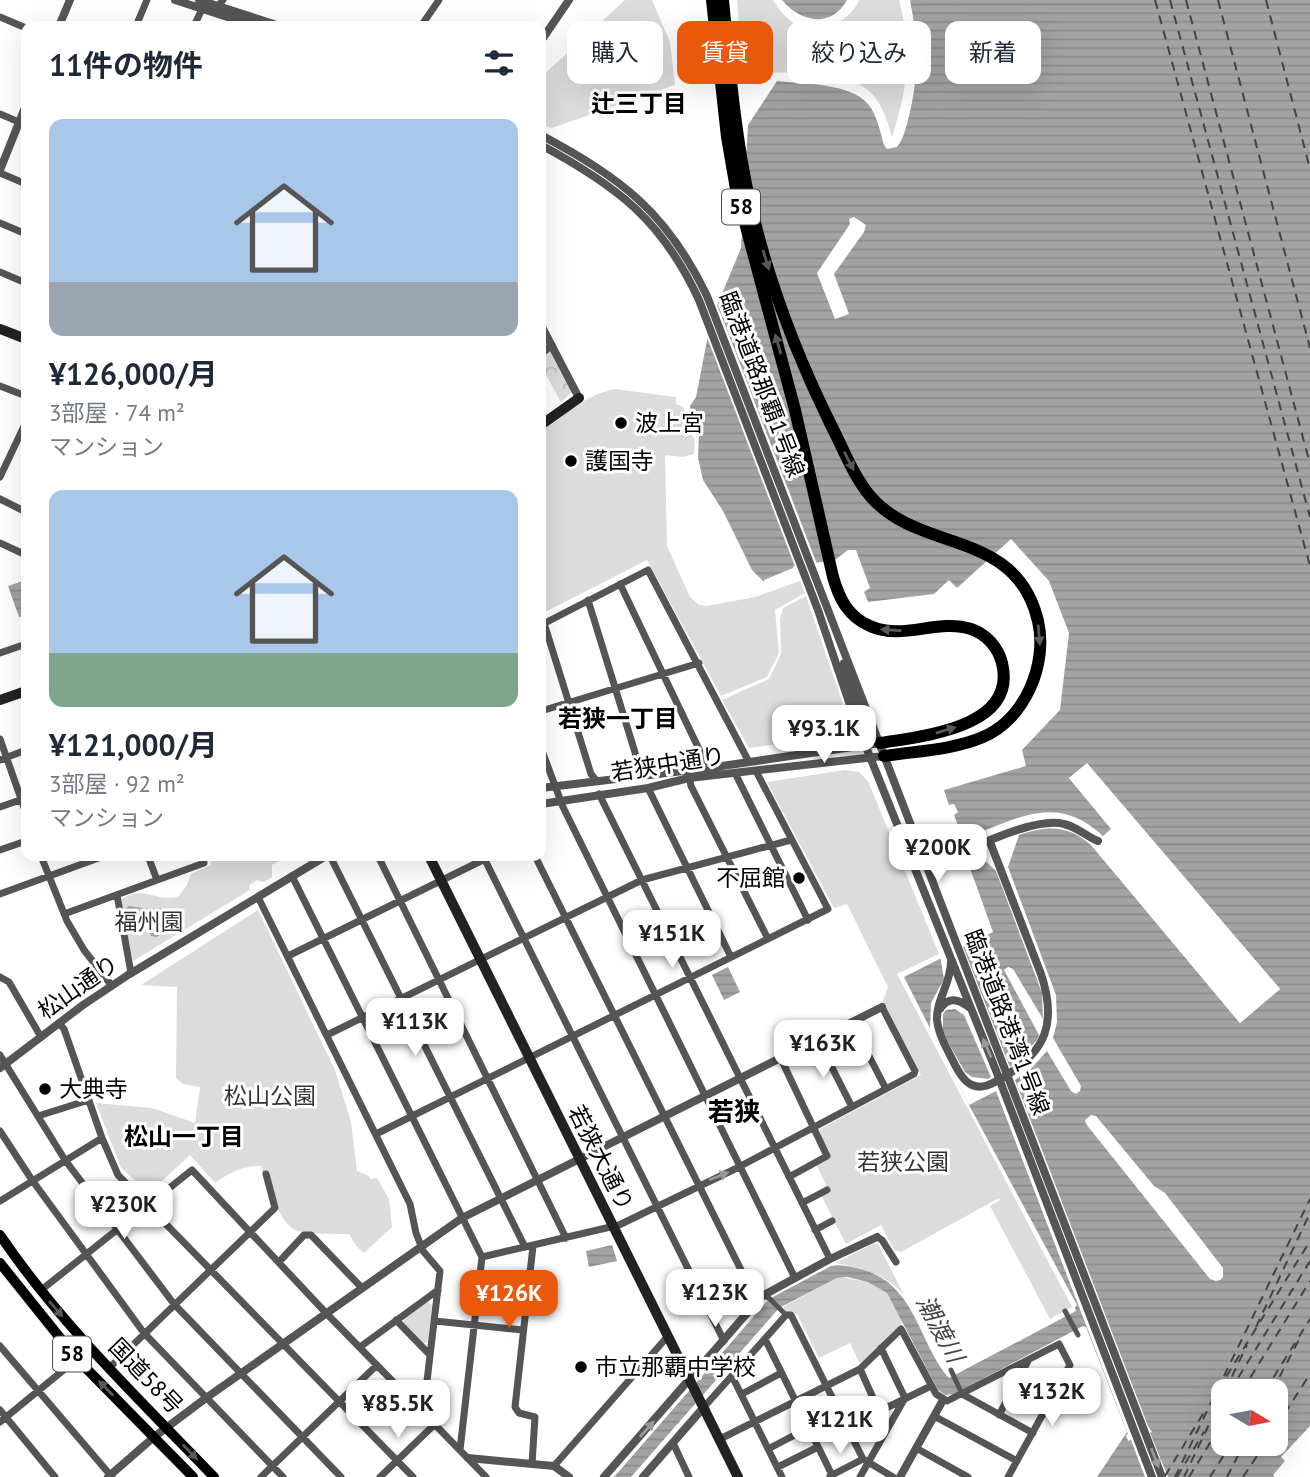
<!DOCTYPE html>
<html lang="ja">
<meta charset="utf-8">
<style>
:root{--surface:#fff;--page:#f6f6f7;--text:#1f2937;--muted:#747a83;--accent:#ea580c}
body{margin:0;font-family:"PT Sans","Noto Sans JP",sans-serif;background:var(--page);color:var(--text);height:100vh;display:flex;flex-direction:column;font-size:26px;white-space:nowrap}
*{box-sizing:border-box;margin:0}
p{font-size:23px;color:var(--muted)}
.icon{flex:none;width:38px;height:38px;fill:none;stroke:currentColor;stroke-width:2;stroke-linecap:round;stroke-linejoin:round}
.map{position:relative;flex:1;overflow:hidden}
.panel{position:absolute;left:21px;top:21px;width:525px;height:840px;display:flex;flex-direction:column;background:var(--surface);border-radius:14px;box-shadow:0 7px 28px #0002}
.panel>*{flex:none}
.top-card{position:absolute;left:567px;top:21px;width:637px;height:63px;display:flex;gap:14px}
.needle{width:46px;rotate:100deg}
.buttons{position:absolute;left:1211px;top:1379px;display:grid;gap:14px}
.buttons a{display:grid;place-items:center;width:77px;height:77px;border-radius:14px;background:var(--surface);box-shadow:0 7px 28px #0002;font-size:35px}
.price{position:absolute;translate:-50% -60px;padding:0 16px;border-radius:14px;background:#fff;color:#222;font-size:23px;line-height:46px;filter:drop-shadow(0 2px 4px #0008)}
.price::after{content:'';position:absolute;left:50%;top:42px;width:21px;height:16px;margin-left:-10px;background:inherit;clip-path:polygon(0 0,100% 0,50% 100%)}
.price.selected{background:var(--accent);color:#fff}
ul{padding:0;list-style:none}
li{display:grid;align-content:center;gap:14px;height:371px;padding:0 28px}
li span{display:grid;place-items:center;height:217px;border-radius:14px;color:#555}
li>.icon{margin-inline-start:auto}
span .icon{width:126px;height:126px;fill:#fffc;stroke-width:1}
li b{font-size:30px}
h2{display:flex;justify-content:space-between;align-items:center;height:84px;padding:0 28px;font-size:30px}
.tag{padding:0 24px;border-radius:14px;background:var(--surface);box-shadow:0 7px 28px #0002;font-size:24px;line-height:63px}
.tag.selected{background:var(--accent);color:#fff}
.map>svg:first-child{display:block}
.green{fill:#dcdcdc}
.forest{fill:url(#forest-crowns)}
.water{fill:url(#water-rules);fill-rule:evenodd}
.pier{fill:#fff;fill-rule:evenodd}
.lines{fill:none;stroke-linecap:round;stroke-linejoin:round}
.ferry{stroke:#444;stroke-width:2;stroke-dasharray:9 7;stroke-linecap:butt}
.pedestrian{stroke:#555;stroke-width:5}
.minor{stroke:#555;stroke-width:7}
.tertiary{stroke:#555;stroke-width:8}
.secondary{stroke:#222;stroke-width:10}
.trunk{stroke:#000;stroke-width:10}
.motorway{stroke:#000;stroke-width:12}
.oneway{fill:#595959}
.oneway2{fill:#999}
.poi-dot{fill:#000;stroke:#fff;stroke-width:2.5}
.labels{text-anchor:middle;stroke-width:6;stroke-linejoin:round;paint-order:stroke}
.shield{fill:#fff;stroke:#4c4c4c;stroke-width:2}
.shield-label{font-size:21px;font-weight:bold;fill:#000}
.street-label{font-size:23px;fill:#000;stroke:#fff}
.poi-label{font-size:23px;fill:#000;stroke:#fff;text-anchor:start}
.park-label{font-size:23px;fill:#333;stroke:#fff}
.neighbourhood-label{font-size:24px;font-weight:bold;fill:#000;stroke:#fff}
.water-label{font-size:24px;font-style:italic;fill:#444;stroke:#fff}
.quarter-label{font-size:26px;font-weight:bold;fill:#000;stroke:#fff}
</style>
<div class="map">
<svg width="1310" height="1477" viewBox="0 0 1310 1477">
<defs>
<pattern id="forest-crowns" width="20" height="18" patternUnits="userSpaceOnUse" patternTransform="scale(1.75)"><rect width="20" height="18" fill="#dcdcdc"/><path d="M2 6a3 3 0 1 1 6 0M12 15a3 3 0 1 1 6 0" fill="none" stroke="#bbb"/></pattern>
<pattern id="water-rules" width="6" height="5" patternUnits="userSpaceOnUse" patternTransform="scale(1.75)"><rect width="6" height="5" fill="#a3a3a3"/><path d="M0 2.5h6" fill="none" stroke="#8b8b8b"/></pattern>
</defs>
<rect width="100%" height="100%" fill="#fff"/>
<path class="green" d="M 625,0 L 652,0 L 670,42 L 675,85 L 552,128 L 541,124 L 541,77 Z
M 737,0 L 773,0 C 779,10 788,21 800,27 C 822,36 851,20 859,0 L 899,0 C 912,51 908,87 892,137 C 887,119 881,101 867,89 C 844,71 772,71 743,74 Z
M 615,389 L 676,397 L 676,404 L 683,407 L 685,412 L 689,415 L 687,424 L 695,441 L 694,454 L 683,457 L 665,455 L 667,546 L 690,597 L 699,605 L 707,606 L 755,597 L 800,581 L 805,593 L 775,610 L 779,653 L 767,677 L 721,696 L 647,560 L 541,614 L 541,432 C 564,416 586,394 615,389 Z
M 806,596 L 842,701 L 845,721 L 835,732 L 821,738 L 749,748 L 722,700 L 769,679 L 781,654 L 780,619 L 783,608 Z
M 845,770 L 859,772 L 868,781 L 939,954 L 897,974 L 1072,1307 L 1050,1319 L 990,1206 L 1000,1200 L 999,1198 L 901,1252 L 894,1250 L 881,1225 L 846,1244 L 821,1195 L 829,1191 L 816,1164 L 830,1156 L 820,1133 L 820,1129 L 921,1075 L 883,1001 L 888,987 L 847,904 L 834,908 L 767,782 Z
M 210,856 L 288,856 L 272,865 L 272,877 L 264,882 L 257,880 L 249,885 L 250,890 L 133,961 L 121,909 L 122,899 C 147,884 156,904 179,896 L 187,885 L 191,874 L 211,865 Z
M 258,910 L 335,1070 L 351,1122 L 357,1171 L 367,1175 L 371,1179 L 377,1178 L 389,1199 L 392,1227 L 364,1253 L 356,1246 L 349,1234 C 339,1234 305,1234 298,1231 C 278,1224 273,1192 268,1173 L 262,1172 L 261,1166 C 242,1166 230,1172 215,1183 L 190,1155 L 149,1193 L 121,1168 L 96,1103 L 152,1108 L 195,1123 L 200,1087 L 183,1084 L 176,1078 L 177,987 L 141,985 Z
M 874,1243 L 878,1244 L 904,1295 C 885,1274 863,1268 836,1263 Z
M 839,1277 L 868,1282 L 887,1293 L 903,1322 L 860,1364 L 850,1343 L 819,1358 L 797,1314 L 792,1312 L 786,1312 L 783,1307 Z
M 427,1301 L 432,1305 L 428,1342 L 423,1344 L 403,1325 L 404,1318 Z"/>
<path class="forest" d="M 541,331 L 572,392 L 561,402 L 541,366 Z"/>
<path class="water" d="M 782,0 L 847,0 C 831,29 800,22 782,0 Z
M 910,0 L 1310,0 L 1310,1426 L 1281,1457 L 1285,1461 L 1273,1475 L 1275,1477 L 1097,1477 L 1127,1432 L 1086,1327 L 1083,1326 L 954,1394 L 945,1395 L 938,1390 L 887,1293 L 868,1282 L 847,1277 L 837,1278 L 779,1308 L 631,1477 L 614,1477 L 769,1299 L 831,1266 C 842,1264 853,1267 864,1270 C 916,1286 918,1342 949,1378 L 1076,1311 L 1075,1307 L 1077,1305 L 969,1105 L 904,977 L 993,932 L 966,857 L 982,858 L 996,871 L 1008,867 L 1019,835 C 1048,825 1069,825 1092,846 L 1240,1023 L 1280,989 L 1087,764 L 1069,778 L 1112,829 L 1103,836 C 1055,791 1016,820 963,839 L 954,815 L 958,812 L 954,804 L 949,805 L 944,790 L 1026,766 L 1022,750 L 1060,710 L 1069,633 L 1049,581 L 1011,539 L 957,588 L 949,580 L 934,594 L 868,602 L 864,592 L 870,588 L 856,550 L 848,550 L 835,560 L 794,566 L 793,568 L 764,580 L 764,582 L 752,570 L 723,511 L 703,480 L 698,458 L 699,434 L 693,425 L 690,406 L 696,397 L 711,320 L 741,248 L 748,125 L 777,81 C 804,84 850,83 868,104 C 877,115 880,131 884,145 L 887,149 L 897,147 C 904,138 906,127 909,116 C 919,76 918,40 910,0 ZM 1223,1391 L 1276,1391 L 1276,1444 L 1223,1444 Z
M 26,580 L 26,615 L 19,617 L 8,586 Z
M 129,906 L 150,909 L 161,908 L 172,917 L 162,923 L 161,934 L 157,937 L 151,936 L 147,925 L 142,924 L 145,917 L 125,909 Z
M 728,967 L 740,992 L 724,1000 L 712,975 Z
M 612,1245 L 617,1261 L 589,1267 L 586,1251 Z"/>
<path class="pier" d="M 854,217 L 866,225 L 864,232 L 834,274 L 849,314 L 835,319 L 817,273 L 850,224 L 849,219 Z
M 715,301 L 722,317 L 818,567 L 796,569 L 705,332 L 708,319 Z
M 1087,763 L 1280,989 L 1240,1023 L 1092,846 L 1095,844 L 1241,1018 L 1275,989 L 1086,768 L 1074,778 L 1115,828 L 1114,831 L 1105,839 L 1101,838 L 1111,829 L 1069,778 Z
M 1008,867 L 1056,995 L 1057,1022 L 1053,1038 L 1081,1086 L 1080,1091 L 1076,1094 L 1071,1091 L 1047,1051 L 1029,1071 L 1015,1080 L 1148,1426 L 1152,1432 L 1150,1433 L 1168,1477 L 1145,1477 L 1131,1440 L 1128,1441 L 1126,1435 L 1128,1434 L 996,1091 L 969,1105 L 930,1029 L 931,1003 L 944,979 L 940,955 L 962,944 L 1010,1067 L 1015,1064 L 1037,1040 L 1039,1035 L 1004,970 L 1008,967 L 1013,969 L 1043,1019 L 1042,993 L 996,871 ZM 955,1009 L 964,1015 L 991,1077 L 988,1079 L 972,1077 L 965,1072 L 948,1042 L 943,1030 L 943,1014 L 946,1010 Z
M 1091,1115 L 1096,1116 L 1154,1186 L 1165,1193 L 1223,1268 L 1223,1277 L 1220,1280 L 1216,1281 L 1210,1279 L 1086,1124 L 1085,1120 Z"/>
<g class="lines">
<path class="ferry" d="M 1155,0 L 1310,566
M 1170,0 L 1310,517
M 1186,0 L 1310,464
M 1218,0 L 1310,348
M 1266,0 L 1310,169
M 1256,1327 L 1310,1213
M 1218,1390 L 1310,1241
M 1225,1391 L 1247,1345
M 1230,1391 L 1310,1261
M 1242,1391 L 1310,1281
M 1265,1391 L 1310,1319
M 1272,1391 L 1301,1336
M 1215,1416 L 1223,1402
M 1276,1427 L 1310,1374
M 1165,1476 L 1206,1409
M 1175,1477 L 1310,1199
M 1177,1477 L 1204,1432
M 1184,1477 L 1223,1395
M 1189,1477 L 1223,1422
M 1210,1477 L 1231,1444
M 1227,1477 L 1244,1444
M 1243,1477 L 1265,1444"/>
<path class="pedestrian" d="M 762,1296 L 769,1298 L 786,1315
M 1065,1311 L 1078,1335
M 951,1370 L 962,1394"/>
<path class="minor" d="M 0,17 L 26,28
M 136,26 L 147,0
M 194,26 L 202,9 L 218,6 L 223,0
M 421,26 L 439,0
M 0,114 L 26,125
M 0,173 L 26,184
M 0,223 L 26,234
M 0,272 L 26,283
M 541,354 L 552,345
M 0,386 L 26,396
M 0,477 L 26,422
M 0,499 L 26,512
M 0,543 L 26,555
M 620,584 L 708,768
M 588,600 L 642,775
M 544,623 L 591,774 L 596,780
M 541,625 L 648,570 L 749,762
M 0,653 L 26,644
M 541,711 L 699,663
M 0,739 L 26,813
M 541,748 L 563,807 L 795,1278
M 0,760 L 26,750
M 735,773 L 808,920
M 689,775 L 691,786 L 768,939
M 648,788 L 731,957
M 599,794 L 830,1259
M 0,807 L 26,798
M 0,850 L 26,841
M 41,856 L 67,921 L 84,950 L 112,986
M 148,856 L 157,880
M 330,856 L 525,1247
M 378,856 L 566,1238
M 483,856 L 724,1341
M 535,856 L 757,1302
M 292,876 L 482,1257 L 460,1450
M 0,894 L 104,856
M 117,895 L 131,973
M 258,897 L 410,1204 L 416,1233 L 423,1251 L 440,1271 L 427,1381 L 409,1398
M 64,914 L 204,863 L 203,856
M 288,956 L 485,859
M 0,977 L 9,982 L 41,1037
M 59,1023 L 64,1029 L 102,1138 L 118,1175 L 413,1477
M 852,1023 L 886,1089
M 327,1035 L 642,880 L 791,840
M 818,1040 L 852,1107
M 0,1055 L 65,1160 L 174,1304 L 341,1477
M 781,1059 L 827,1156 L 789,1177
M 38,1116 L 89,1100
M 0,1131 L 32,1180 L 144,1333 L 283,1477
M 376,1134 L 828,909 L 756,771
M 0,1201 L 102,1138
M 802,1203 L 827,1190
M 815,1230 L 832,1221
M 877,1237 L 882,1240 L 896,1262
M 482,1257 L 619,1225 L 735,1169 L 914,1074 L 915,1071 L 882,1007
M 279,1262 L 304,1235 L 311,1235 L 362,1288
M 40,1291 L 192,1170 L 326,1313 L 486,1477
M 396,1320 L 430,1355
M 435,1321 L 523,1330
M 765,1339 L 832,1475
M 0,1346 L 112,1477
M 360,1347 L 438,1290
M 108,1369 L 275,1208 L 266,1174
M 860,1369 L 879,1411
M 732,1376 L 782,1477
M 742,1394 L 781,1373
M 962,1394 L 1033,1433
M 704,1407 L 786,1315 L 791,1315 L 863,1459 L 893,1477
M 0,1410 L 55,1477
M 999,1415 L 1028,1361
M 934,1416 L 1017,1461
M 0,1422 L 77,1359
M 847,1427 L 931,1386
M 720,1439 L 860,1369 L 901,1329 L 936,1394 L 947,1401 L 1059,1344 L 1070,1365 L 1008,1477
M 673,1443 L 689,1477
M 916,1448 L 968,1477
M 768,1449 L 808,1428
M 532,1464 L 535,1417 L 519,1413 L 515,1407 L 533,1246
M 554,1466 L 668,1336
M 778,1467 L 818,1447
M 830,1476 L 863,1459
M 261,1477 L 377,1365
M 380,1477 L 435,1424
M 860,1477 L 905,1398 L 881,1348"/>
<path class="tertiary" d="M 175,0 L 255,26
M 199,0 L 280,26
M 59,26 L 70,0
M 541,41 L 569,0
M 541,135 C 621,178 667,212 707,296 L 1162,1477
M 541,145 C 617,186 662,220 699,300 L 818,610 L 854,717 L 995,1068 L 1152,1477
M 0,170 L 26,105
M 541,325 L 579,398
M 844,663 L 871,744
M 541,788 L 708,768 L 880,743
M 541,804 L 648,788 L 689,778 L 884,756
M 921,848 L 932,859 L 939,861 C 970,850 1034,816 1064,824 C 1077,827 1086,836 1098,841
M 951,962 C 951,983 936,1000 937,1020 C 938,1032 944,1044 950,1055 C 955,1065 962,1081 972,1085 C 983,1090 993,1083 1002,1078 C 1047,1052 1057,1022 1041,974 L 990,842
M 940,1009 C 948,996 959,999 970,1008
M 0,1068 L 83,1005 L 128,975 L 326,856
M 468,1458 L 554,1466 L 569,1477
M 108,1477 L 154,1437 L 206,1398 L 462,1218 L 882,1007
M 604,1477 L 762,1296 L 830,1259 L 877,1237
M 643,1477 L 704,1407
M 900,1477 L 943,1400"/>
<path class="secondary" d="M 0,329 L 26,339
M 541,425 L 579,398
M 0,700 L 26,691
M 429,856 L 738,1477"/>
<path class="trunk" d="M 0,1235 C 61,1325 139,1399 214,1477
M 0,1263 L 77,1359 L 193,1477"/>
<path class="motorway" d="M 712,0 L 727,137 L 736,189 L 795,410 L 833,577 C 839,598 848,617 870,626 C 903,641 938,618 971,629 C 986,634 998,647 1002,663 C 1018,728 922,736 880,743
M 723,0 C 729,62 734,123 746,184 C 763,266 793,348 830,423 C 843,448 853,476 871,497 C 921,554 1016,528 1038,621 C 1048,664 1025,719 983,737 C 953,750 916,751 884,756"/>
</g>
<defs><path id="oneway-solid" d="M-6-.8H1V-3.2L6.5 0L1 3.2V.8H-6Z" transform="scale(1.75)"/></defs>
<g class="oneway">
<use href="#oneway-solid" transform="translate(766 260) rotate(73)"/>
<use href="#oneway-solid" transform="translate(778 344) rotate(-106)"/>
<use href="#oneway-solid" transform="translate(849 461) rotate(63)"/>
<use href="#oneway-solid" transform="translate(891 630) rotate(-176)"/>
<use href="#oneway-solid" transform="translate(1039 635) rotate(85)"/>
<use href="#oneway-solid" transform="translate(946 730) rotate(-17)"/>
<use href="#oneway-solid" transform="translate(56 1309) rotate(49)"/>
<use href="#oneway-solid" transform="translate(106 1388) rotate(-135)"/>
<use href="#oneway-solid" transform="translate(190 1452) rotate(46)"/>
</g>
<g class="oneway2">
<use href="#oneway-solid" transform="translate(987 1048) rotate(-113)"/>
<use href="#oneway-solid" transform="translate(719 1176) rotate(-22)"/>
<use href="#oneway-solid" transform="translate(647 1429) rotate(-48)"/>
<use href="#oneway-solid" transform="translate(1155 1458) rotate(69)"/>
</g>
<g class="poi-dot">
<circle cx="621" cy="423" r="7"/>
<circle cx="571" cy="461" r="7"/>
<circle cx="799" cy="878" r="7"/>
<circle cx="45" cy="1089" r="7"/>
<circle cx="581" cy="1367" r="7"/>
</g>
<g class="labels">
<g class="shield">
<rect x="722" y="189.5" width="38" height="35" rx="5"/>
<rect x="53" y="1336.5" width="38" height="35" rx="5"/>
</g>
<g class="shield-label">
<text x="741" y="214">58</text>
<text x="72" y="1361">58</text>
</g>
<g class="street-label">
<text transform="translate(762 384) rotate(69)" y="8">臨港道路那覇1号線</text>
<text transform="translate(668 764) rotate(-9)" y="8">若狭中通り</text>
<text transform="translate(78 987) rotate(-35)" y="8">松山通り</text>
<text transform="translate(1007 1022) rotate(69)" y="8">臨港道路港湾1号線</text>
<text transform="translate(601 1158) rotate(63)" y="8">若狭大通り</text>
<text transform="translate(146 1376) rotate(46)" y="8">国道58号</text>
</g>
<g class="poi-label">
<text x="635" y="431">波上宮</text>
<text x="585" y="469">護国寺</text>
<text x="785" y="886" text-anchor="end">不屈館</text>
<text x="59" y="1097">大典寺</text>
<text x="595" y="1375">市立那覇中学校</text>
</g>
<g class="park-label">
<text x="149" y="930">福州園</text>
<text x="270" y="1104">松山公園</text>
<text x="903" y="1170">若狭公園</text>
</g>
<g class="neighbourhood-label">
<text x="639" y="112">辻三丁目</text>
<text x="618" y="727">若狭一丁目</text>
<text x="184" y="1145">松山一丁目</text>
</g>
<g class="water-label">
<text transform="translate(940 1329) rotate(62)" y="8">潮渡川</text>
</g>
<g class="quarter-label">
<text x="734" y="1121">若狭</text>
</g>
</g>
</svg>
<div class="buttons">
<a><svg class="needle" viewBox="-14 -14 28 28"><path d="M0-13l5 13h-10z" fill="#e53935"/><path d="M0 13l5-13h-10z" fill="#747a83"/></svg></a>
</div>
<b class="price" style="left:824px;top:765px">¥93.1K</b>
<b class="price" style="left:938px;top:884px">¥200K</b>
<b class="price" style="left:672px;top:970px">¥151K</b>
<b class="price" style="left:415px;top:1058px">¥113K</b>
<b class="price" style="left:823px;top:1080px">¥163K</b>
<b class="price" style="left:124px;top:1241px">¥230K</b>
<b class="price" style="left:715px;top:1329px">¥123K</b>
<b class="price selected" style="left:509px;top:1330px">¥126K</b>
<b class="price" style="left:1052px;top:1428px">¥132K</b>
<b class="price" style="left:398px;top:1440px">¥85.5K</b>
<b class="price" style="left:840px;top:1456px">¥121K</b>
<div class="top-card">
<a class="tag">購入</a>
<a class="tag selected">賃貸</a>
<a class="tag">絞り込み</a>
<a class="tag">新着</a>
</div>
<section class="panel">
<h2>11件の物件<svg class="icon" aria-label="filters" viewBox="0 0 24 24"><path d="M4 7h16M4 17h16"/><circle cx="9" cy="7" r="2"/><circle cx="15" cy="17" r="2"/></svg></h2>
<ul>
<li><span style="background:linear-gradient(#a9c7e8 75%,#9aa5b1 0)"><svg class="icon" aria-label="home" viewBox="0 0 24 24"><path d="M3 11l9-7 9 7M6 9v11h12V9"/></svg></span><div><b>¥126,000/月</b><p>3部屋 · 74 m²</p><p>マンション</p></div></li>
<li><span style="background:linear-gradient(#a9c7e8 75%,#7fa58c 0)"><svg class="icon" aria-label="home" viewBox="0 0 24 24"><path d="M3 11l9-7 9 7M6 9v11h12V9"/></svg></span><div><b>¥121,000/月</b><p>3部屋 · 92 m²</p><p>マンション</p></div></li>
</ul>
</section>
</div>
